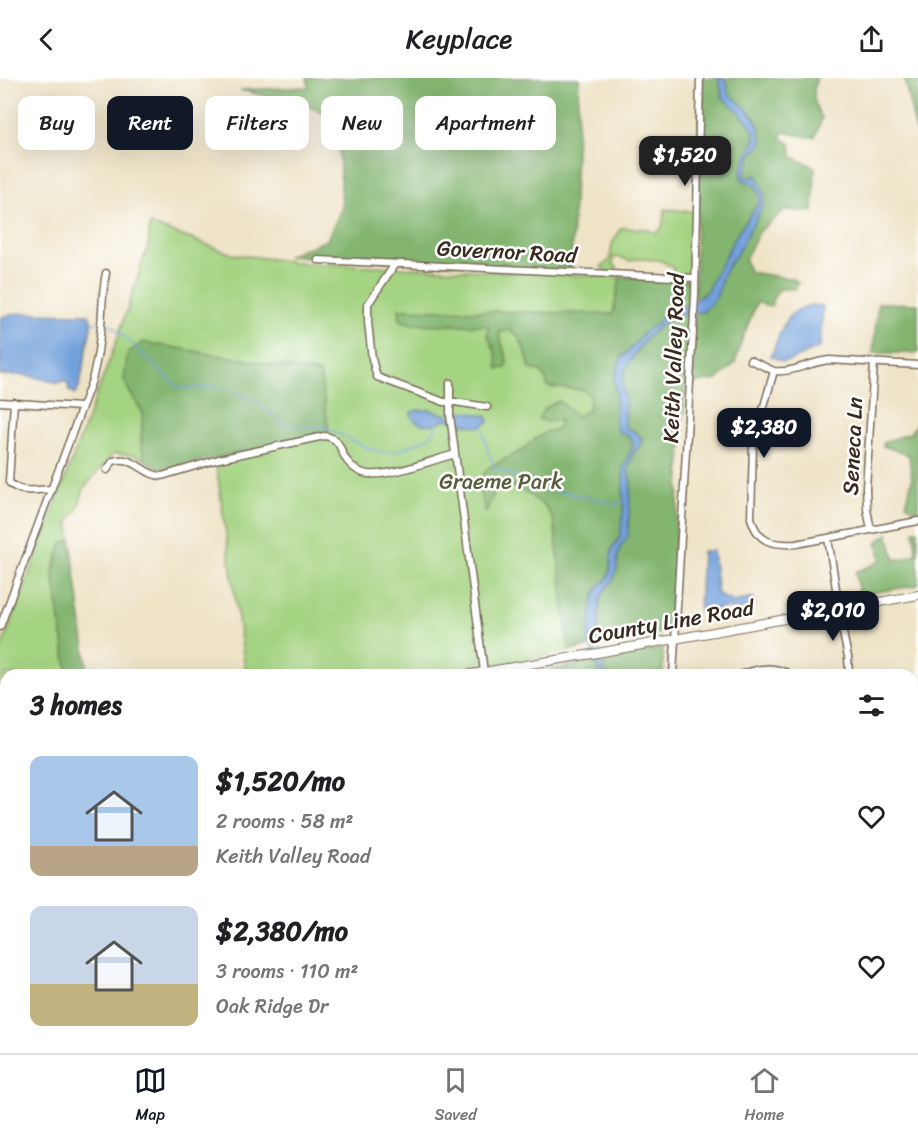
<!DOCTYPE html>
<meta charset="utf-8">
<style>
:root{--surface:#fff;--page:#f2f2f2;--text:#202124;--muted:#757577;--line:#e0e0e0;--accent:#111827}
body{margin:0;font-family:Sriracha,sans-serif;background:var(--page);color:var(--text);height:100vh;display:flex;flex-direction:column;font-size:22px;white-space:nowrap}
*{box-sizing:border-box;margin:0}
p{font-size:20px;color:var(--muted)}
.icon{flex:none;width:33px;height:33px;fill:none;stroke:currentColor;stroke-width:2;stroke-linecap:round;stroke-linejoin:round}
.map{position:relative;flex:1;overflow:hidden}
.details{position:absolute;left:0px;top:591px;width:918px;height:384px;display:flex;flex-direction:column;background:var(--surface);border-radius:18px 18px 0 0;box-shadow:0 6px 24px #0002}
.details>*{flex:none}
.banner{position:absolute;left:18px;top:18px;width:600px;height:54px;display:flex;gap:12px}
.price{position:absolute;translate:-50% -51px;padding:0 14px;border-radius:12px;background:var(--accent);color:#fff;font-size:20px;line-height:39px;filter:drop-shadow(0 2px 3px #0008)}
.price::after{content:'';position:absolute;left:50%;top:36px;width:18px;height:14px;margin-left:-9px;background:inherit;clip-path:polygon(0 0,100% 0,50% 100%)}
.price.on{background:#222;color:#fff}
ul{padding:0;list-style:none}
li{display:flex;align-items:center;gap:18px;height:150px;padding:0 30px}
li span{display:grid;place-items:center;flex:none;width:168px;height:120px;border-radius:12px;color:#555}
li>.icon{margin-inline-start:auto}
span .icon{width:72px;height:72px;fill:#fffc;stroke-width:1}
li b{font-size:26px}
h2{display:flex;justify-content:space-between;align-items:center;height:72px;padding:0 30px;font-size:26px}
.tag{padding:0 21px;border-radius:12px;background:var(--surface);box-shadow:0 6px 24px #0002;font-size:21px;line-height:54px}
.tag.on{background:var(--accent);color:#fff}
header{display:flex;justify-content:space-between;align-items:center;height:78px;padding:0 30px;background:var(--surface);font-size:27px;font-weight:600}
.dock{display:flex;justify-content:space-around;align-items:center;height:84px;border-top:2px solid var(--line);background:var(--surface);font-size:16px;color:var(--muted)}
.dock a{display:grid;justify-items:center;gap:3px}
.dock .on{color:var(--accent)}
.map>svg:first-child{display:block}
.built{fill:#f1d5bd}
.industrial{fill:#cec1ba}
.green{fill:#a4d381;stroke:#707e50;stroke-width:1.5}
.forest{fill:#83b56f;stroke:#5f7046;stroke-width:1.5}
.water{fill:#72a0da;stroke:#56657c;stroke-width:1.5}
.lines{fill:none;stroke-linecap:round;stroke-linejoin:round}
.stream{stroke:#72a0da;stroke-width:1.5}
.minor-casing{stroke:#7a6b59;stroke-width:9}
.major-casing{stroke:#7a6b59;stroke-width:10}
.minor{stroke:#fff;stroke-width:6}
.major{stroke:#fff;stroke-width:8}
.labels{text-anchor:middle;stroke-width:5;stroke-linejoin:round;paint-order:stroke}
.street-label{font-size:22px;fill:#3b2a1e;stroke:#fff}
.park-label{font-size:22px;fill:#5a5d3c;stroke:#fff}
</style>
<header><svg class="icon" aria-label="back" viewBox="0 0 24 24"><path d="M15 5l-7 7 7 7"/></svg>Keyplace<svg class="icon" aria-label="share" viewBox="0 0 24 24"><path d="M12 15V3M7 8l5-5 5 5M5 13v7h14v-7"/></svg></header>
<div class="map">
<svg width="918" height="975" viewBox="0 0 918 975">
<rect width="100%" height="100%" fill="#fff"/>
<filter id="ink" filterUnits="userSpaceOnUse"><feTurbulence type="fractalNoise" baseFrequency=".0167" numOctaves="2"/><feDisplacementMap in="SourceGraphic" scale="12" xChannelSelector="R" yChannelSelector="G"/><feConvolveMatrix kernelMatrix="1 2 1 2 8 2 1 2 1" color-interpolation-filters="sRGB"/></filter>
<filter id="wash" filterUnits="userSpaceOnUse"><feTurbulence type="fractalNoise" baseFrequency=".008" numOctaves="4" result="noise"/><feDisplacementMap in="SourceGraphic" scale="24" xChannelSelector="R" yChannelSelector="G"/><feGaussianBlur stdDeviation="1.35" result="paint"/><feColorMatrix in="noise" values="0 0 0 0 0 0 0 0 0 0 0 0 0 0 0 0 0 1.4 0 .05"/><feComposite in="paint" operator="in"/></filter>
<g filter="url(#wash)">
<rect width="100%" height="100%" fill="#eee3c6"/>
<path class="built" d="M 6,677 L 6,969 L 162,969 L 164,975 L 4,975 L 4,954 L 0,958 L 0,678 Z"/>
<path class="industrial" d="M 162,969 L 538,969 L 539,975 L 164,975 Z"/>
<path class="green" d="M 665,131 L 694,134 L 692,198 L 670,197 L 674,190 L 660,182 L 637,181 L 629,183 L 620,179 L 614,179 L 613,187 L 617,189 L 616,193 L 606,194 L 601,189 L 610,182 L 612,166 L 621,150 L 647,151 L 655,155 L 662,150 Z
M 150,146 L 232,176 L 304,185 L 692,202 L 670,553 L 484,590 L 438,597 L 246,597 L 215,379 L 128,311 L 143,335 L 141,365 L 145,382 L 134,377 L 113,376 L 84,410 L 77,433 L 69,443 L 71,462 L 62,465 L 53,494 L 68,597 L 6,597 L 6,659 L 0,660 L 0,574 L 117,262 L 148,168 Z"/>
<path class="forest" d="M 307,0 L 579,0 L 571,192 L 287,178 L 327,162 L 342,129 L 339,72 L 325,35 L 303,27 L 240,12 L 309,9 Z
M 700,0 L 817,0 C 811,15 814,27 822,40 L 815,59 L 802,58 L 784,54 L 781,60 L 791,66 L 792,79 L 815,89 L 813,134 L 785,132 L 760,153 L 745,181 L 749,194 L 794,201 L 798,205 L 795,211 L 780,211 L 773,220 L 771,229 L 757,224 L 740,267 L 735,285 L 717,302 L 693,305 Z
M 904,0 L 918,0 L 918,57 L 917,57 Z
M 620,199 L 692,202 L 670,553 L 569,571 L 554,443 L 545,428 L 519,410 L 498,407 L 486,434 L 477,406 L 488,390 L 522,372 L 531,364 L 546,354 L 557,351 L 560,341 L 548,344 L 538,341 L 545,330 L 559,323 L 577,338 L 588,333 L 590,317 L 583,312 L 548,309 L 546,302 L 540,293 L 530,291 L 526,275 L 518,258 L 509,252 L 499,255 L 507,282 L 506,290 L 498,291 L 496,276 L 487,256 L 489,248 L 412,246 L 400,242 L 399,231 L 613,236 Z
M 878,225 L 918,226 L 918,275 L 873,275 Z
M 143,264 L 320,295 L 329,354 L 171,390 L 157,390 L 145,382 L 141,365 L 143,335 L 128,311 L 124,301 L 128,275 Z
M 918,343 L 918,434 L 906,426 L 912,401 L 909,377 L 883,368 L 884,364 L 910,355 Z
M 914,452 L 918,452 L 918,507 L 859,517 L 855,494 L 875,486 L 881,482 L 877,464 L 888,456 L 895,482 L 906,480 L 916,476 Z
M 71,462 L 88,597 L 68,597 L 53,494 L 62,465 Z
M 663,570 L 663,597 L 544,597 L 544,593 Z
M 918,630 L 918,975 L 699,975 L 701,969 L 912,969 L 912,631 Z
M 548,969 L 623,969 L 622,975 L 542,975 Z"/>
<path class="water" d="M 718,0 L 725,0 L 728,7 L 728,15 C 745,29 762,41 762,65 L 756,73 L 751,76 L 746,94 L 743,97 C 746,101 752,99 756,97 L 765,117 L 763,128 L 735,179 C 730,185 725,192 722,200 C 720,206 720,213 716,219 C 713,225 708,229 703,234 L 684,235 L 668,242 L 647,259 L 627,288 L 622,300 L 625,320 L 625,349 L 627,351 C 634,351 637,356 642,361 L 639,370 L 634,373 L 628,391 L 631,406 L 628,456 L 627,461 L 621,467 L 618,477 L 617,491 L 613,502 L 603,515 L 600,522 L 598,559 L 604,591 L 604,597 L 600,597 L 588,561 L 592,528 L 595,515 L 600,507 L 607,502 L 610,493 L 612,470 L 620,459 L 624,425 L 623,418 L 623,388 L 627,383 L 628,378 L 634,366 L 629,359 L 618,353 L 615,347 L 616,312 L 614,301 L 621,280 L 636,265 L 644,254 L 657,245 L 662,238 L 687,227 L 706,214 L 738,154 L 759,125 L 760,119 L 755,107 L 741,101 L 741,93 L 746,79 L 754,64 L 755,55 L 748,44 L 739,34 L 723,20 Z
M 810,227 L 823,228 L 820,269 L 791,282 L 783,284 L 771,278 C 781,255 783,233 810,227 Z
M 20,235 L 89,236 L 92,244 L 80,306 L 76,316 L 68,312 L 69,306 L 64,303 L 61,303 L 59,305 L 24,297 L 0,297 L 0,242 L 1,239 Z
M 418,332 L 431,332 L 453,339 L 462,333 L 487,338 L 489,344 L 478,349 L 445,341 C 436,349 412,350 411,334 Z
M 702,473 L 713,473 L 718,517 L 734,524 L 753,520 L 755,528 L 740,532 L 726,530 L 702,534 L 699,533 Z"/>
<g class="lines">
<path class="stream" d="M 92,244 L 98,245
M 103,246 L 113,248 L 179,310 L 222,309 L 256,323 L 285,347 L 325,349 L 372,372 L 392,375 L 430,359 L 438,345
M 482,346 L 488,374 L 494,389 L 542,410 L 608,424 L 614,428 L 624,423"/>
</g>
</g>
<g filter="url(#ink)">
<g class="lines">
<defs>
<path id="minor" d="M 318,182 L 694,200
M 395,186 L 368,226 L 368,244 L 372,281 L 377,299 L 444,324 L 455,324 L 487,329
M 750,282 L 774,293 L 753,367 L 751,440 C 758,465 772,467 796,466 L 918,443
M 774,293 C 793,295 810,284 829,282 L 918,287
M 450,305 L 450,337 L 484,594
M 0,324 L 81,329
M 14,324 L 9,404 C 19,416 37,412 51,411
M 107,392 L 113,383 C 133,376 144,398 162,398 L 219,381 L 324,358 C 342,360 339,373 348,384 C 353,390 360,395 368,396 C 389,399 433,382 455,376
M 871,452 L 867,431 L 866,410 L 874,285
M 828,460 L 843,555 L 848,579 L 849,597
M 0,549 L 92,302 C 95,290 98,278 99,265 C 103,242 101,218 106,195
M 673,597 L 695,218 L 700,0
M 740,597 C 757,590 774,587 791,597
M 287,969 L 288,975
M 625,975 L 626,969
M 669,975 L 670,969"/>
<path id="major" d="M 465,597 L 592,576 L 918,517
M 0,673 L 6,672"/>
</defs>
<use href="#minor" class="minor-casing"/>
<use href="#major" class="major-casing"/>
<use href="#minor" class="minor"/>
<use href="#major" class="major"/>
</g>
</g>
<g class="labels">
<g class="street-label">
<text transform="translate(507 173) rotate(3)" y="8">Governor Road</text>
<text transform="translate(673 280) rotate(-88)" y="8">Keith Valley Road</text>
<text transform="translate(852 368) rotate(-87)" y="8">Seneca Ln</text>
<text transform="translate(671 543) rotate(-10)" y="8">County Line Road</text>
</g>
<g class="park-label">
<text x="501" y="411">Graeme Park</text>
</g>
</g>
</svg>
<b class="price on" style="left:685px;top:109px">$1,520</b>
<b class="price" style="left:764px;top:381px">$2,380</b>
<b class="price" style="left:833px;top:564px">$2,010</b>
<div class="banner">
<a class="tag">Buy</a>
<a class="tag on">Rent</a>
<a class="tag">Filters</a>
<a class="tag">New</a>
<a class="tag">Apartment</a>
</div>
<section class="details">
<h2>3 homes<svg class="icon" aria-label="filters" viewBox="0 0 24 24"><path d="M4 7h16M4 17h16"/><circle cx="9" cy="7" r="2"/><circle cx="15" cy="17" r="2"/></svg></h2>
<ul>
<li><span style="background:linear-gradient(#a9c7e8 75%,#b9a48a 0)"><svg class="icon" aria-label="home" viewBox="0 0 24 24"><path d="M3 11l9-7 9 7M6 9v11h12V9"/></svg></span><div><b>$1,520/mo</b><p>2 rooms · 58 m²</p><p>Keith Valley Road</p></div><svg class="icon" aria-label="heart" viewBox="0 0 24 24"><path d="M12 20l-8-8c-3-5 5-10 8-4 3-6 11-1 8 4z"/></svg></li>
<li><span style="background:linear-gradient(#c9d6e8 65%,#c2b280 0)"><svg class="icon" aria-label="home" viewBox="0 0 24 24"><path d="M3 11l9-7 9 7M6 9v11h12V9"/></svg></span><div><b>$2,380/mo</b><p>3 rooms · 110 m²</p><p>Oak Ridge Dr</p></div><svg class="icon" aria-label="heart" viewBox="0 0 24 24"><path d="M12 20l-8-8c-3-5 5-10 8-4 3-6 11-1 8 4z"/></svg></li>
</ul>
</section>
</div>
<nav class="dock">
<a class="on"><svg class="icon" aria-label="map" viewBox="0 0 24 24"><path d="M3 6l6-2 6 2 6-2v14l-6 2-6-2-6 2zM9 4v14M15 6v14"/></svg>Map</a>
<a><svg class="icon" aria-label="saved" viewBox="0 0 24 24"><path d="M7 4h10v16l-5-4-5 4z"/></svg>Saved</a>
<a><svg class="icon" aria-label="home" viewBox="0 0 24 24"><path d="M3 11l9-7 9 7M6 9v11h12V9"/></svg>Home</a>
</nav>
